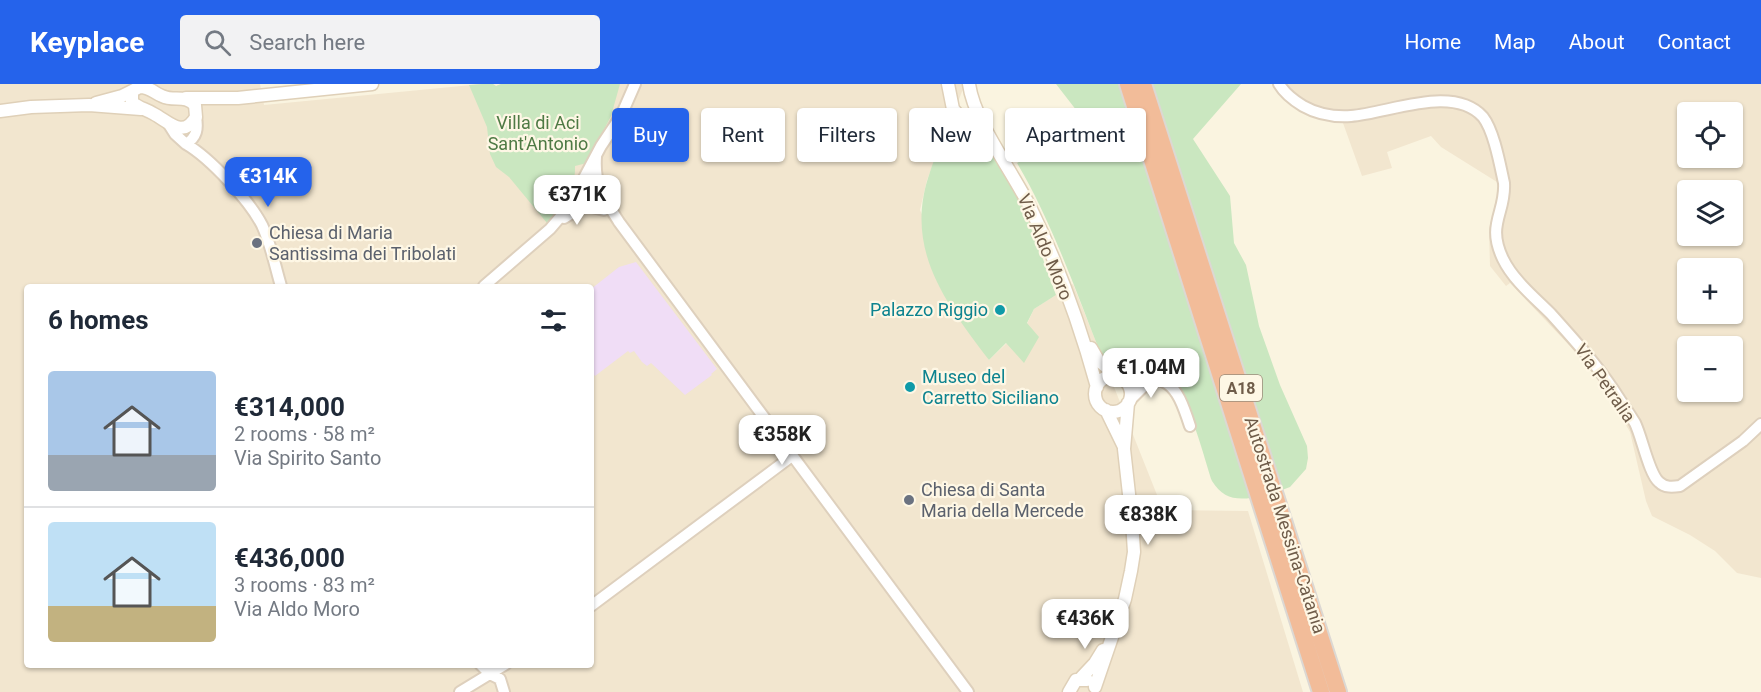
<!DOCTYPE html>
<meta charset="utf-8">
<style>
:root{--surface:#fff;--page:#f2f2f3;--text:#1f2937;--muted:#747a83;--line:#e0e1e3;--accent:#2563eb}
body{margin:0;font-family:Roboto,sans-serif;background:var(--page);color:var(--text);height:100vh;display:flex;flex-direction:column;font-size:22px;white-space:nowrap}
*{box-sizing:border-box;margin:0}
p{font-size:20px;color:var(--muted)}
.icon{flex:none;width:33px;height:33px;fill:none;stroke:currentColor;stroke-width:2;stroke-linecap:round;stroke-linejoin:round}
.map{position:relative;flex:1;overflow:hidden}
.side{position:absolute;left:24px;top:200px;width:570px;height:384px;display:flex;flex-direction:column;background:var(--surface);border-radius:6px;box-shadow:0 2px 4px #0004}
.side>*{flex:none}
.guide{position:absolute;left:612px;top:24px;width:570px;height:54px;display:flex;gap:12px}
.controls{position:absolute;left:1677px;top:18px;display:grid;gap:12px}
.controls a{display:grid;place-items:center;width:66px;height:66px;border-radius:6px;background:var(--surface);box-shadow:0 2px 4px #0004;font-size:30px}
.price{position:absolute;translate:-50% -51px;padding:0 14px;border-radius:12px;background:#fff;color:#222;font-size:20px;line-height:39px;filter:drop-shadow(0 2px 3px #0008)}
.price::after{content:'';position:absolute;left:50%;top:36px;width:18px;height:14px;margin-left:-9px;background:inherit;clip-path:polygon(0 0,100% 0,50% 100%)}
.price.current{background:var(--accent);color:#fff}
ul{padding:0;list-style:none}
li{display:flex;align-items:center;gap:18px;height:150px;padding:0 24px}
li+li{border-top:2px solid var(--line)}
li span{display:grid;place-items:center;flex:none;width:168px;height:120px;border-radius:6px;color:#555}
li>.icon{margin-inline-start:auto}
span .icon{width:72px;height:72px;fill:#fffc;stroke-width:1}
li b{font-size:26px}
h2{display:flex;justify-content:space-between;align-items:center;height:72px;padding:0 24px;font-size:26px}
.chip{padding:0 21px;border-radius:6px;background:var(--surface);box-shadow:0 2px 4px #0004;font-size:21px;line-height:54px}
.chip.current{background:var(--accent);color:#fff}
header{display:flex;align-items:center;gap:36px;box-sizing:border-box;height:84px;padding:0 30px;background:var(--accent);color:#fff}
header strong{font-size:28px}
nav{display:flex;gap:33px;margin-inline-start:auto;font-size:21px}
.search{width:420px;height:54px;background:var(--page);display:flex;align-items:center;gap:15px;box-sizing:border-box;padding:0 21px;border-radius:6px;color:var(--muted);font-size:22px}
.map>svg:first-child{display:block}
.residential{fill:#f2e6cf;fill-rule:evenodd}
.education{fill:#f0ddf6}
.green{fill:#cae7c0}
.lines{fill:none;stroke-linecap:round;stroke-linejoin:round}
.tertiary-casing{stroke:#ded0bd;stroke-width:14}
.secondary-casing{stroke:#dfd0b8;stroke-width:15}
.motorway-casing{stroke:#dcd8d3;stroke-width:20}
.tertiary{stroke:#fff;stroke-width:10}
.secondary{stroke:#fff;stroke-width:12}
.motorway{stroke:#f2bc99;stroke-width:16}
.worship-dot{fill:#6b7280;stroke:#fef7e5;stroke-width:2}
.culture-dot{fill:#0f9aa8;stroke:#fef7e5;stroke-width:2}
.labels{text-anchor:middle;stroke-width:4.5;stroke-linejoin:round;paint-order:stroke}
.shield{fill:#fef7e5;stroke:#9a8a78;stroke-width:1.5}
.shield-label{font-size:16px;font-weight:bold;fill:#6f5c49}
.park-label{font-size:18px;fill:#4e7a44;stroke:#fef7e5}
.worship-label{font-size:18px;fill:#5b616d;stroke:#fef7e5;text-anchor:start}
.street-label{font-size:18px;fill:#6f5c49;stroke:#fef7e5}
.culture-label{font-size:18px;fill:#0d838f;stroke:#fef7e5;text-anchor:end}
</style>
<header>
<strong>Keyplace</strong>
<div class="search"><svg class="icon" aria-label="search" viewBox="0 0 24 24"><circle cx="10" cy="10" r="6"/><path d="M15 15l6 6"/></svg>Search here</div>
<nav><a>Home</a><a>Map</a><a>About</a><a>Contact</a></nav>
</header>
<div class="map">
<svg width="1761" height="608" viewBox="0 0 1761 608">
<rect width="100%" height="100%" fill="#faf4e0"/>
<path class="residential" d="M 0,0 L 260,0 L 264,21 L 482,0 L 493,0 L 496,2 L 501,0 L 965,0 L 927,96 L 920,126 L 989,276 L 1027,240 L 1034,225 L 1073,200 L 1163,426 L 1248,427 L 1303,608 L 0,608 ZM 27,202 L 591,202 L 591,580 L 27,580 Z
M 1273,0 L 1761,0 L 1761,494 L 1737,489 L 1715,467 L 1690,451 L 1652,432 L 1646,417 L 1630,348 L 1604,304 L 1587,280 L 1510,199 L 1506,202 L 1490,182 L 1489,145 L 1498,107 L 1497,98 L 1441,63 L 1431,52 L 1387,68 L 1392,84 L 1362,92 L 1343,39 L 1312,31 L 1286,17 ZM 1688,28 L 1732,28 L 1732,74 L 1688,74 ZM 1688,106 L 1732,106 L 1732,152 L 1688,152 ZM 1688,184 L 1732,184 L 1732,230 L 1688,230 ZM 1688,262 L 1732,262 L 1732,308 L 1688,308 Z"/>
<path class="education" d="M 636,178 L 717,285 L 711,290 L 712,291 L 685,311 L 651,279 L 647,282 L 642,278 L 634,267 L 630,269 L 628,267 L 595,292 L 591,287 L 591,205 L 619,183 Z"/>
<path class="green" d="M 482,0 L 493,0 L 496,2 L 501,0 L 620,0 L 611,32 L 587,79 L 575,82 C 576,105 562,122 547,139 L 509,93 L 496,83 L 490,70 L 487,43 L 469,1 Z
M 1056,0 L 1121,0 L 1251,414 C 1233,416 1222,413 1212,397 C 1203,371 1187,299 1159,290 C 1133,282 1128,294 1102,273 C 1076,208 1053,140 1017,79 L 1087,40 Z
M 1150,0 L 1241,0 L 1193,55 L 1230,112 L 1234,159 L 1246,181 L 1259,242 L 1280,301 L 1307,362 L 1308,374 L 1306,385 L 1290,403 L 1282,406 Z
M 968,49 C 1005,61 1043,175 1056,211 L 1034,225 L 1027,239 L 1039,253 L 1024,279 L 1006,259 L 989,276 C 945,218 903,164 930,88 C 939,63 940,54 968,49 Z"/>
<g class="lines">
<defs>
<path id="tertiary" d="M 1279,0 C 1285,10 1293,16 1303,22 C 1317,30 1335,33 1351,32 C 1390,29 1453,0 1483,33 C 1494,47 1500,81 1504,99 C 1506,129 1486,140 1503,175 C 1513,196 1535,214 1551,230 C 1576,258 1600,284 1620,316 C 1625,323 1630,331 1635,339 C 1642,353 1649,390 1659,398 C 1665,404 1673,403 1680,402 L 1743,357 L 1761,340
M 168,39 L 175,50 L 186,60 C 197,53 198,45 196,33
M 186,60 C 210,74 249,116 262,141 C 271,160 275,182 281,202
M 596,73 C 594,102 604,114 619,138 L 968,608
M 581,102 L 585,109 L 601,123
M 564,134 L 585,121 L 604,126
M 484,202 L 550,145 L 568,124 L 601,62 L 621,32 L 635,0
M 1119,293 C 1169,292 1175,296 1190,342
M 1130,316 L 1147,299 L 1158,296
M 591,522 L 792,372
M 480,580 L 490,590 L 500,595 L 504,608
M 460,608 L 506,580"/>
<path id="secondary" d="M 948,0 L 953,25 L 959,32 L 965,33 L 971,31
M 969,0 C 974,37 1012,87 1030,123 C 1058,180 1080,241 1097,303
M 140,3 C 150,3 154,9 162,12 C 174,18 185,10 195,21 L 196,33 C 183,55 169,38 154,30 C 146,25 138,24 132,18 L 132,7 Z
M 186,14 L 238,14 L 372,0
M 96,19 L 122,12 L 132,7
M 0,27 L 31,23 L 89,21 L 141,25
M 965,33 L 991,60
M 1091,264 L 1098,276 L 1117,292
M1095 310a18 18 0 1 1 36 0a18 18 0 1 1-36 0Z
M 1106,326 L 1124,363
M 1080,595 L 1095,579 L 1103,566
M 1095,603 L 1125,515 L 1131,487 L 1134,468 L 1132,437 L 1124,365 L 1128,319
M 1069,608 L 1076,596 L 1087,596"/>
<path id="motorway" d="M 1128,0 L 1321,608
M 1143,0 L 1338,608"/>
</defs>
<use href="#tertiary" class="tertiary-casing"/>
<use href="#secondary" class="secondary-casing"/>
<use href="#motorway" class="motorway-casing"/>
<use href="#tertiary" class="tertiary"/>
<use href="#secondary" class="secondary"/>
<use href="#motorway" class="motorway"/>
</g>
<g class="worship-dot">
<circle cx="257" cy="159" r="6"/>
<circle cx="909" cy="416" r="6"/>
</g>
<g class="culture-dot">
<circle cx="1000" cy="226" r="6"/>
<circle cx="910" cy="303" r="6"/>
</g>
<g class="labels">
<rect class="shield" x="1220" y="291" width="42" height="26" rx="4.5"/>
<g class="shield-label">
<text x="1241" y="310">A18</text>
</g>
<g class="park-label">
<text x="538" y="45">Villa di Aci<tspan x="538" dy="21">Sant'Antonio</tspan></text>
</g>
<g class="worship-label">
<text x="269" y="155">Chiesa di Maria<tspan x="269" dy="21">Santissima dei Tribolati</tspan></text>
<text x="921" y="412">Chiesa di Santa<tspan x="921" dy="21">Maria della Mercede</tspan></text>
</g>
<g class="street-label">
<text transform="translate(1045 163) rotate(67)" y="6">Via Aldo Moro</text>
<text transform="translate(1605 299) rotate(55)" y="6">Via Petralia</text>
<text transform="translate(1285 441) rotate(72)" y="6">Autostrada Messina-Catania</text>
</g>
<g class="culture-label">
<text x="988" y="232">Palazzo Riggio</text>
<text x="922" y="299" text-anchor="start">Museo del<tspan x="922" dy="21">Carretto Siciliano</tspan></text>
</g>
</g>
</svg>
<div class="controls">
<a><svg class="icon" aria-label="locate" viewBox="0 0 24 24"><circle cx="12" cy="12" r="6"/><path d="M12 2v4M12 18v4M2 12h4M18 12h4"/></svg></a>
<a><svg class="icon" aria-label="layers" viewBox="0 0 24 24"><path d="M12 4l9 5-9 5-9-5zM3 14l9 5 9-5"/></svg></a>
<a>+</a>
<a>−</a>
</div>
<b class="price current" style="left:268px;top:124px">€314K</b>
<b class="price" style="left:577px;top:142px">€371K</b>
<b class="price" style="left:1151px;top:315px">€1.04M</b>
<b class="price" style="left:782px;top:382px">€358K</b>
<b class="price" style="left:1148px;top:462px">€838K</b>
<b class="price" style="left:1085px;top:566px">€436K</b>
<div class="guide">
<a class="chip current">Buy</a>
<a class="chip">Rent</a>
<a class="chip">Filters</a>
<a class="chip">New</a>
<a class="chip">Apartment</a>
</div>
<section class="side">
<h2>6 homes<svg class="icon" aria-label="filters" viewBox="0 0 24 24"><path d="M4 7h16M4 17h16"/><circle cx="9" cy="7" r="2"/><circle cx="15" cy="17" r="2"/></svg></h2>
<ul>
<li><span style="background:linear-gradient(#a9c7e8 70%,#9aa5b1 0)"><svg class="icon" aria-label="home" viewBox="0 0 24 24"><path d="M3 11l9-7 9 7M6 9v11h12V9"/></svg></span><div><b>€314,000</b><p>2 rooms · 58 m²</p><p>Via Spirito Santo</p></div></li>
<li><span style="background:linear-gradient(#bfe0f5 70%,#c2b280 0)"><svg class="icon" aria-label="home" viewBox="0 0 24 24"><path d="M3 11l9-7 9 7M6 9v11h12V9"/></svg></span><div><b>€436,000</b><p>3 rooms · 83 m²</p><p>Via Aldo Moro</p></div></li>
</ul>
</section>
</div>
